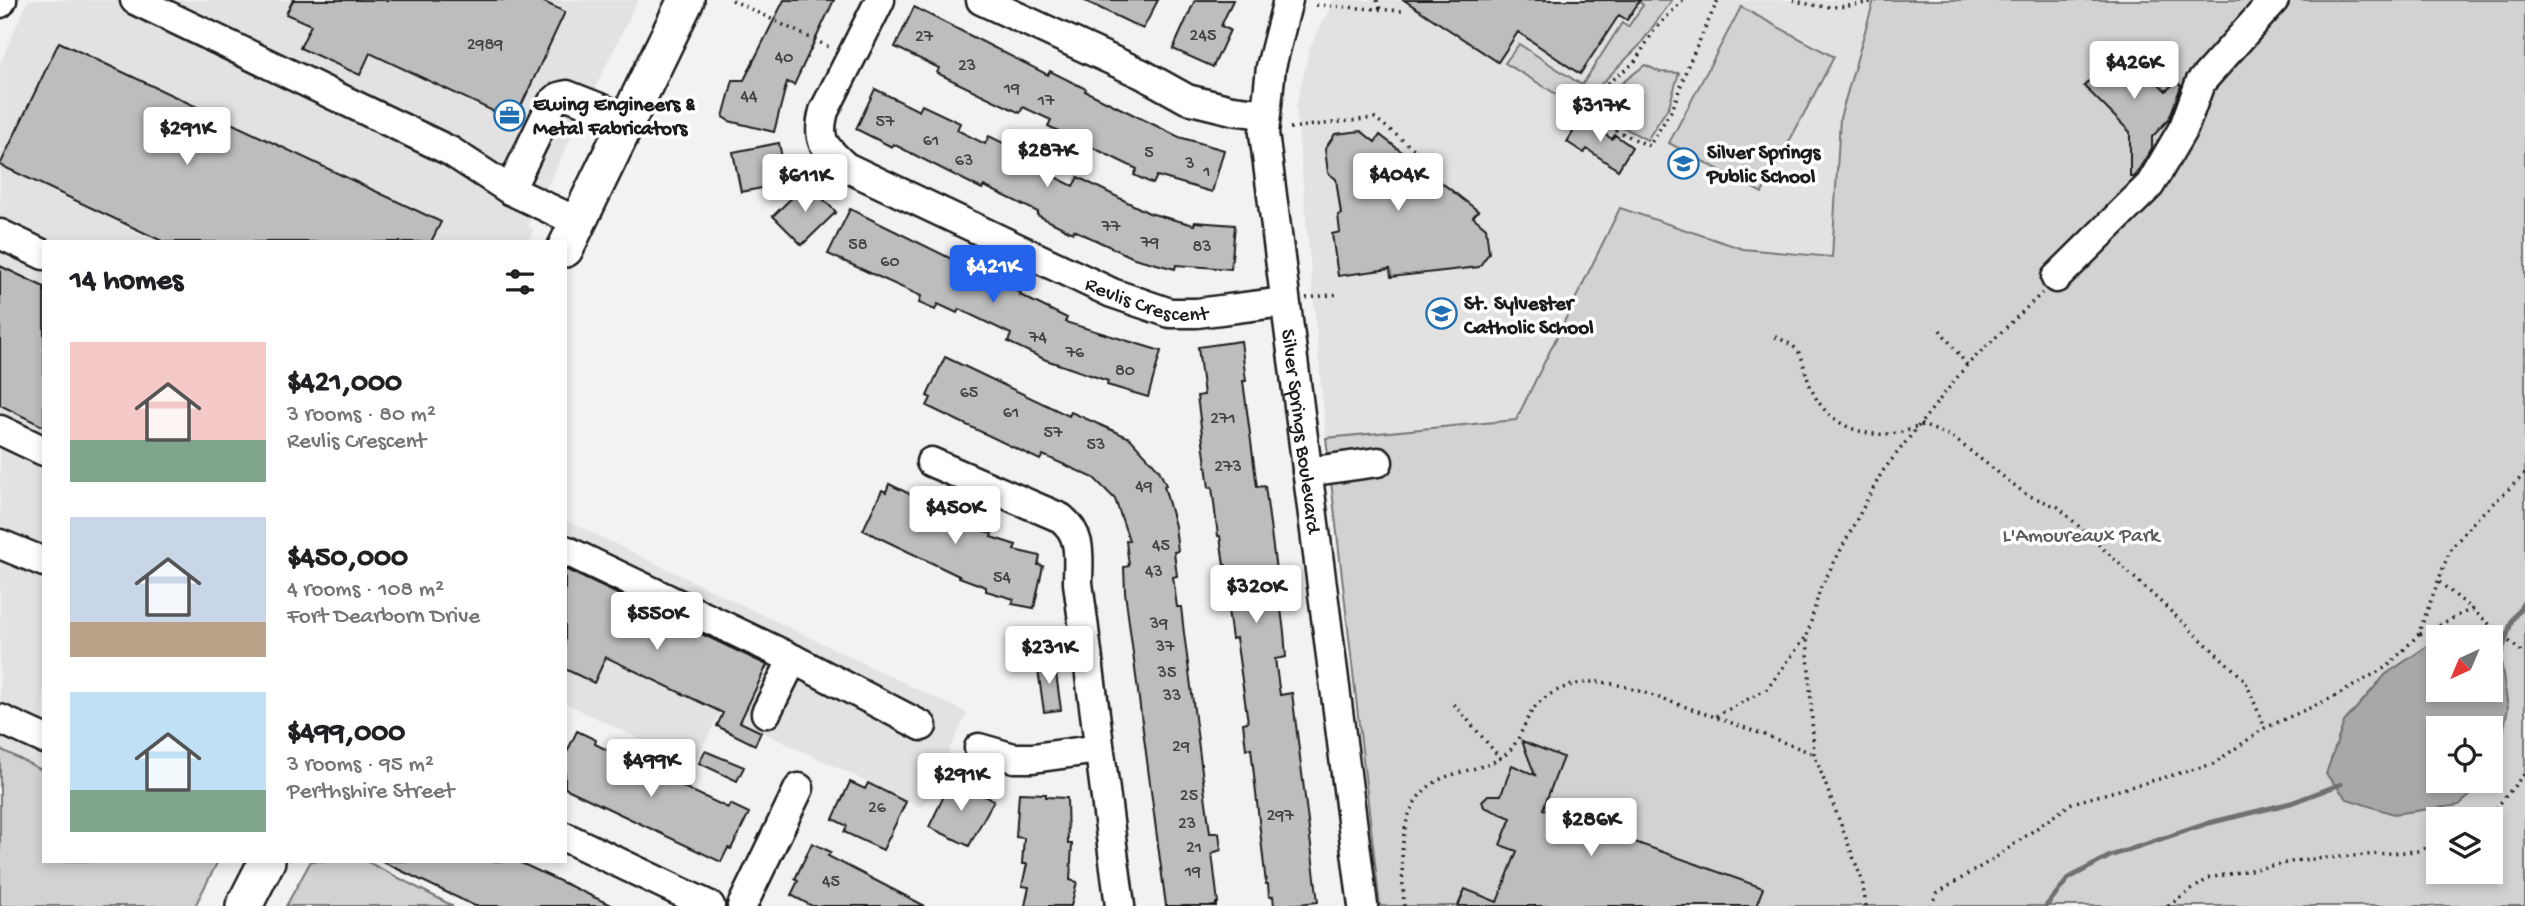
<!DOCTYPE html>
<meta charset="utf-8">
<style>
:root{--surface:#fff;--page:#f2f2f2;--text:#202124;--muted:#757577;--accent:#2563eb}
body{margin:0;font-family:"Gochi Hand",sans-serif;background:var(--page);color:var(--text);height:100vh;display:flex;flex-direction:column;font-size:26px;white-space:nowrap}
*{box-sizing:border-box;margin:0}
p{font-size:23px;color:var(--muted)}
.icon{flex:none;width:38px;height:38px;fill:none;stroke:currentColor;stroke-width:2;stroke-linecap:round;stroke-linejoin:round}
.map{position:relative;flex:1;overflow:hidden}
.details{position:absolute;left:42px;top:240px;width:525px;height:623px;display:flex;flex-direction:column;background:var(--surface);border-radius:0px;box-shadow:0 4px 10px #0003}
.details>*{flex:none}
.needle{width:46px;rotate:224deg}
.tools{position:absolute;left:2426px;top:625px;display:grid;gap:14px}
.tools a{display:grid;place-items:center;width:77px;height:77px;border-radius:0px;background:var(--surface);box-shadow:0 4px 10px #0003;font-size:35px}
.price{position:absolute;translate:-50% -60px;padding:0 16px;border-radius:7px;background:#fff;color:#222;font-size:23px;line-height:46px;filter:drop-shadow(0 2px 4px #0008)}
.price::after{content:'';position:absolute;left:50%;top:42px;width:21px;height:16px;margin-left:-10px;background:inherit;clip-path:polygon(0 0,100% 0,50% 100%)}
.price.current{background:var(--accent);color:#fff}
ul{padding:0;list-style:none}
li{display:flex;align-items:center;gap:21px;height:175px;padding:0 28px}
li span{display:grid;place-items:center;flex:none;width:196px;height:140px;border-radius:0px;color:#555}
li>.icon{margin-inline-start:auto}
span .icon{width:84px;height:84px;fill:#fffc;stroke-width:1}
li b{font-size:30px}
h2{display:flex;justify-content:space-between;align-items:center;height:84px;padding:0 28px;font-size:30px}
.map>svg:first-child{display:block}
.built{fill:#e2e2e2}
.green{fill:#d2d2d2;stroke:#777;stroke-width:2;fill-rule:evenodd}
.water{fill:#a8a8a8;stroke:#707070;stroke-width:2}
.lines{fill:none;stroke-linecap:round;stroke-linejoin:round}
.stream{stroke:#707070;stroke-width:5}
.building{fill:#bdbdbd;stroke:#1c1c1c;stroke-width:2}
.minor-casing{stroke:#1c1c1c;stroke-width:33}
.major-casing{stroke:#1c1c1c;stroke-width:40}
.path{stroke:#1c1c1c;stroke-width:3.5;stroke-dasharray:2 5;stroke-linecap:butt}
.minor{stroke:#fff;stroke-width:28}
.major{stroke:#fff;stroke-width:35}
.labels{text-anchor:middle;stroke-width:7;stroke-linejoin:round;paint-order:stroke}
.number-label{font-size:18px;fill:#444}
.poi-label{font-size:21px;font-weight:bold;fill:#1c1c1c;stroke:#fff;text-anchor:start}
.street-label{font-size:21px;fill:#1c1c1c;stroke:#fff}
.park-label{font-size:21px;fill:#5c5c5c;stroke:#fff}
</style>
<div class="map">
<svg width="2525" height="906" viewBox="0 0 2525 906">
<rect width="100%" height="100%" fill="#f2f2f2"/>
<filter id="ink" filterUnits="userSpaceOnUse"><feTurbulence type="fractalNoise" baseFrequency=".0143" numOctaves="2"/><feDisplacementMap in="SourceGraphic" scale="14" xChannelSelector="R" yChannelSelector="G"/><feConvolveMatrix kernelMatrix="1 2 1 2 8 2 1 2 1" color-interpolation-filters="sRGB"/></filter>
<g filter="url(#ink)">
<path class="built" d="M 28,0 L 638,0 L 528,226 L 534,229 L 528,241 L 44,242 L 44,771 L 0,749 L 0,63 Z
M 1334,0 L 1874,0 L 1840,118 L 1832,257 L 1743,249 L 1620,208 L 1516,420 L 1326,438 L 1296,107 L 1309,50 Z
M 565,520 L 967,713 L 922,808 L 720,712 L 694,765 L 565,703 Z"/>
<path class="green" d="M 1638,0 L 1672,0 L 1639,46 L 1598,87 L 1586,112 L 1505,63 L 1519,44 L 1582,85 L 1622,23 L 1628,27 L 1643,5 Z
M 1874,0 L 2525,0 L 2525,906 L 1380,906 L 1326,438 L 1516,420 L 1620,208 L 1743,249 L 1832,257 L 1840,118 ZM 2438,637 L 2490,637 L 2490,690 L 2438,690 ZM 2438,728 L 2490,728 L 2490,780 L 2438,780 ZM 2438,819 L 2490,819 L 2490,872 L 2438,872 Z
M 1741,7 L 1834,57 L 1762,193 L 1669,143 Z
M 1645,65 L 1660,72 L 1679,73 L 1669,106 L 1647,140 L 1606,118 L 1603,106 L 1608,94 Z
M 0,749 L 44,771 L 44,861 L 218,861 L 195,906 L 0,906 Z
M 311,861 L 366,861 L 453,906 L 286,906 Z"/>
<path class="water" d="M 2451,631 L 2497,634 L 2508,708 L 2495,773 L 2490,777 L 2490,728 L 2438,728 L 2438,780 L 2487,781 L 2459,805 L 2394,814 L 2347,799 L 2326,774 L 2344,722 L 2386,674 L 2438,639 L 2438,690 L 2490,690 L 2490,637 L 2441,637 Z"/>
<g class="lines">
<path class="stream" d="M 2490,672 L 2502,651 L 2512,620 L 2525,601
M 2046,906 L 2069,878 L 2110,856 L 2209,823 L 2291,803 L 2341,784"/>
</g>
<path class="building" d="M 293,0 L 540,0 L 565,12 L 514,121 L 370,53 L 360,75 L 300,48 L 311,25 L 286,14 Z
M 784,0 L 834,0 L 794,85 L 787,82 L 774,132 L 729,121 L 723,117 L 733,80 L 744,80 Z
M 1083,0 L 1158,0 L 1143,29 Z
M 1195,0 L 1233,0 L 1221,26 L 1230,30 L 1213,67 L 1173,49 Z
M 1404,0 L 1640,0 L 1627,20 L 1619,15 L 1580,74 L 1518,32 L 1498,62 Z
M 914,7 L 1048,75 L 1050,71 L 1086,89 L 1085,91 L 1179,137 L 1224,150 L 1212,192 L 1157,176 L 1153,184 L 1134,175 L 1137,169 L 1048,126 L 1051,120 L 1023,107 L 1020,113 L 937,73 L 939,68 L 895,47 Z
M 59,42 L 441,222 L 431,242 L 164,242 L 0,165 Z
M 2124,45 L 2149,69 L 2146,71 L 2166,91 L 2176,81 L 2181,86 L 2169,119 L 2152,137 L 2152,148 L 2134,177 L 2130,177 L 2130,132 L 2084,86 Z
M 875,89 L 919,111 L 922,105 L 960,123 L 957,130 L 985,144 L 989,136 L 1050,166 L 1047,173 L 1073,186 L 1078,177 L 1149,213 L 1194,225 L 1195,222 L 1235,225 L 1231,269 L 1176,265 L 1175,269 L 1134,258 L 1074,230 L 1073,233 L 1037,215 L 1038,212 L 984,186 L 982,189 L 893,144 L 892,147 L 856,129 Z
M 1581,119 L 1612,139 L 1615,135 L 1632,147 L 1618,170 L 1587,149 L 1584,153 L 1567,142 Z
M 1361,131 L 1375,142 L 1380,135 L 1478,211 L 1473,217 L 1486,228 L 1489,253 L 1479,267 L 1391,277 L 1390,269 L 1338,276 L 1332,234 L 1340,232 L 1338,215 L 1341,214 L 1336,179 L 1328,173 L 1325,149 L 1335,134 Z
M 779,143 L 787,183 L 741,192 L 733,152 Z
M 807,183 L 836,212 L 802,245 L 773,216 Z
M 850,209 L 1021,293 L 1020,295 L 1067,318 L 1065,322 L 1161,351 L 1148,397 L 1107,385 L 1108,381 L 1046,360 L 1008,342 L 1011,334 L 959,309 L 957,313 L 938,304 L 935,310 L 919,303 L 921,296 L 828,254 Z
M 0,266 L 44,287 L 44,427 L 0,405 Z
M 1241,341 L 1246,381 L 1243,381 L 1257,487 L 1265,486 L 1284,632 L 1286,657 L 1275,659 L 1280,695 L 1292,693 L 1318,902 L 1298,904 L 1274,906 L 1273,896 L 1269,897 L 1268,884 L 1266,884 L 1251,748 L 1246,749 L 1243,723 L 1248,722 L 1236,638 L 1232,639 L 1229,617 L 1226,593 L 1230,593 L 1226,565 L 1224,565 L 1220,536 L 1218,536 L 1212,487 L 1209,488 L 1197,396 L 1204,395 L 1198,347 Z
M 945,357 L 1069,416 L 1071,412 L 1130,438 L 1159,470 L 1166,485 L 1164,486 L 1175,526 L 1178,551 L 1174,552 L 1177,576 L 1173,577 L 1177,607 L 1181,607 L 1184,633 L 1210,833 L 1219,833 L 1221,850 L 1212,853 L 1218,903 L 1216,903 L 1216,906 L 1166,906 L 1125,592 L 1124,567 L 1129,566 L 1126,541 L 1129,540 L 1115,499 L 1094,478 L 1043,455 L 1040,460 L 927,406 L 931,398 L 927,396 Z
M 889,484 L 974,525 L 973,527 L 992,534 L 991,537 L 1016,545 L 1014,550 L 1040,556 L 1038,565 L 1043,566 L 1034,608 L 1012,604 L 1014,599 L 986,591 L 986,587 L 959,577 L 959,576 L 863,530 L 882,490 L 886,492 Z
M 565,569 L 767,665 L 740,722 L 761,732 L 755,745 L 717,726 L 723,713 L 606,657 L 594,683 L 565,669 Z
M 1054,659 L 1061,710 L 1044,712 L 1037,662 Z
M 577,731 L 596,740 L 595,744 L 641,767 L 728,808 L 730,804 L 749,813 L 731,849 L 728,848 L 721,862 L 565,788 L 565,756 Z
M 1522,741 L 1563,757 L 1543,809 L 1763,888 L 1756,906 L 1458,906 L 1465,889 L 1497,902 L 1517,851 L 1500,845 L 1511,818 L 1484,807 L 1482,801 L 1488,795 L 1501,795 L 1512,765 L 1535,775 Z
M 705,751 L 744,767 L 737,781 L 699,763 Z
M 951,781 L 994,800 L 969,846 L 929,827 Z
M 850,782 L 865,789 L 868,783 L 906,802 L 883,850 L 844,832 L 847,826 L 833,819 Z
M 1019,793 L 1046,794 L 1046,797 L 1067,798 L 1068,844 L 1072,844 L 1070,880 L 1077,882 L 1071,906 L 1025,906 L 1029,887 L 1022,886 L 1027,864 L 1022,864 L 1024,838 L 1016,837 Z
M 812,843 L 831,852 L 828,856 L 925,906 L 812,906 L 791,895 L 798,881 L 795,879 Z
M 381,861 L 517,861 L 613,906 L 475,906 Z"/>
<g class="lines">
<defs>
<g id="minor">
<path d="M 135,0 L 450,151 L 510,190"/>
<path id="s1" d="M 880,0 L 824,111 C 816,141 824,147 846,167 L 1112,293 L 1170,313 L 1197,313 L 1284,302"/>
<path d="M 981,0 L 1142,74 L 1187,99 L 1232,110 L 1265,114"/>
<path id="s2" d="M 1288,0 L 1271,67 L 1264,133 L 1363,906"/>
<path d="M 0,3 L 2,0"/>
<path d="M 578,222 L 510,190 L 552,103 L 559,97 L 567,95 L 628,119"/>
<path d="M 0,234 L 44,255"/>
<path d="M 2056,278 L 2150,185 L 2184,127 L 2200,83 L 2274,0"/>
<path d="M 0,430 L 44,451"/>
<path d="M 931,462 L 1061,518 C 1083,536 1078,557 1078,583 L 1120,906"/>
<path d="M 1307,472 L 1378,462"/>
<path d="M 0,544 L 44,562"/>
<path d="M 565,550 L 793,659 L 922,726"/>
<path d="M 766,713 L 793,659"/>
<path d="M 0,719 L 44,739"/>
<path d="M 979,748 L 1014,758 L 1033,758 L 1099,749"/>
<path d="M 565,837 L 710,906"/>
<path d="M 742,906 L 799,788"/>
</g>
<path id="major" d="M 565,249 L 686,0
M 244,906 L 267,861"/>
</defs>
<use href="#minor" class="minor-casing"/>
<use href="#major" class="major-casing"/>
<path class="path" d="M 732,0 L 831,48
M 1377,0 L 1380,9
M 1683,0 L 1655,29 L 1634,63 L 1602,87 L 1594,111 L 1605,125 L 1649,146 L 1673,108 L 1687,68 L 1718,0
M 1793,0 C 1824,10 1847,8 1879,0
M 1316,5 L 1403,11
M 1290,128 L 1375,118 L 1420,154 L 1421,164
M 1306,298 L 1339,294
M 1940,330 L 1967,365
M 1775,337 C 1809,349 1799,362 1812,390 C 1826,423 1862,439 1896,433 C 1905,432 1914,428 1922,425 L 1951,436 L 2027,495 L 2058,507 L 2245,680 L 2265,728
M 2472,609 L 2525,655
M 2420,634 L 2472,609 L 2439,582
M 1454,704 L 1501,759
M 1716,716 L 1767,689 L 1805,638
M 2487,819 L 2525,773
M 1404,906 C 1402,861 1393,801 1443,778 C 1461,771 1482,768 1499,759 C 1524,746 1522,712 1546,697 C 1559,688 1575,683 1591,682 C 1616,681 1645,693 1668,701 C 1717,717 1765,735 1814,754
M 1866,906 L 1862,880 L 1814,754 L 1807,636 L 1820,589 L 1882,472 L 1967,365 L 2042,293
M 1931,906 L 1937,893 L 1995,858 L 2072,803 L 2213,764 L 2265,728 L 2336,696 L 2388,666 L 2418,635 L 2450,550 L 2476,519 L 2525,474
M 2168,906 L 2209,878 L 2301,860 L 2417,851 L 2438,844"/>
<use href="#minor" class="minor"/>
<use href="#major" class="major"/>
</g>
</g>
<defs>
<symbol id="office-ring" viewBox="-11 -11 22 22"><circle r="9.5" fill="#fff" stroke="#1f6fb2" stroke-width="1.5"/><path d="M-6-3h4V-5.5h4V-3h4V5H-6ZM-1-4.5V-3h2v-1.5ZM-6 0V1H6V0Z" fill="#1f6fb2"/></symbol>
<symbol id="school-ring" viewBox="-11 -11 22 22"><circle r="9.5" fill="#fff" stroke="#1f6fb2" stroke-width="1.5"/><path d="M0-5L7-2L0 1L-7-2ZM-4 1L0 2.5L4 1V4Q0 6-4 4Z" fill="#1f6fb2"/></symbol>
</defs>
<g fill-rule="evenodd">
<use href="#office-ring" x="492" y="98" width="35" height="35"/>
<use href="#school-ring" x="1666" y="146" width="35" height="35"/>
<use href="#school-ring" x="1424" y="296" width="35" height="35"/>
</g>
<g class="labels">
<g class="number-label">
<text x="1203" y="40">245</text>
<text x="924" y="41">27</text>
<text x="485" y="49">2989</text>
<text x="784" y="62">40</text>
<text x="967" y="70">23</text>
<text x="1012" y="93">19</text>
<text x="749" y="101">44</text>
<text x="1046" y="105">17</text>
<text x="885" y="126">57</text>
<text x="931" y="145">61</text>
<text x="1149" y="157">5</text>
<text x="964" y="165">63</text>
<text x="1190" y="168">3</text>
<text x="1207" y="176">1</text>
<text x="1111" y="231">77</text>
<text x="1150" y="247">79</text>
<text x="858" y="249">58</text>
<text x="1202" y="251">83</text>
<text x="890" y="266">60</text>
<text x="1038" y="342">74</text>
<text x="1075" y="357">76</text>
<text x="1125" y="375">80</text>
<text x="969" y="397">65</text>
<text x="1011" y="417">61</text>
<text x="1223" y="423">271</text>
<text x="1053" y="437">57</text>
<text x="1096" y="449">53</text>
<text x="1228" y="471">273</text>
<text x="1144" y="491">49</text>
<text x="1161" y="550">45</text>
<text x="1154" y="576">43</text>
<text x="1002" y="582">54</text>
<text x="1159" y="628">39</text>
<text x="1165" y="651">37</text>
<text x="1167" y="677">35</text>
<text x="1172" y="700">33</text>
<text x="1181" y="751">29</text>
<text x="1189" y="800">25</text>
<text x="877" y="812">26</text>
<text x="1280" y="820">297</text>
<text x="1187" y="828">23</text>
<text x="1194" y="852">21</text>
<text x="1193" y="876">19</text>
<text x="831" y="886">45</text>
</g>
<g class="poi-label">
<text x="533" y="110">Ewing Engineers &amp;<tspan x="533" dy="24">Metal Fabricators</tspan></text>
<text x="1707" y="158">Silver Springs<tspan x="1707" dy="24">Public School</tspan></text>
<text x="1464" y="309">St. Sylvester<tspan x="1464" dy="24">Catholic School</tspan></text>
</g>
<g class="street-label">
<text dy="7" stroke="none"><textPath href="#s1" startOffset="520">Revlis Crescent</textPath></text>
<text dy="7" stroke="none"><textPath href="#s2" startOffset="436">Silver Springs Boulevard</textPath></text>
</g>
<g class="park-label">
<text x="2081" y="541">L'Amoureaux Park</text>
</g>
</g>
</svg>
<div class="tools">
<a><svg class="needle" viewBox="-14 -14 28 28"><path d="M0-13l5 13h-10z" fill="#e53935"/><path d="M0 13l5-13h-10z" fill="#757577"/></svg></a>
<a><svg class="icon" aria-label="locate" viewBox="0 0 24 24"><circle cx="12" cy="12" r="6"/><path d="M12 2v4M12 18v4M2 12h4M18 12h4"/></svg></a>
<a><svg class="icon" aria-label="layers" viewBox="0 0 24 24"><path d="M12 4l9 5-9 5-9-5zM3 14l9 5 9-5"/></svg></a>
</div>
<b class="price" style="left:2134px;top:101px">$426K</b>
<b class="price" style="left:1600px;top:144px">$317K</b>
<b class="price" style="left:187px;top:167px">$291K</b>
<b class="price" style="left:1047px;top:189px">$287K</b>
<b class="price" style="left:1398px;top:213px">$404K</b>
<b class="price" style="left:805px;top:214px">$611K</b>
<b class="price current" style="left:993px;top:305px">$421K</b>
<b class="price" style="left:955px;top:546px">$450K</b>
<b class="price" style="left:1256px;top:625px">$320K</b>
<b class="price" style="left:657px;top:652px">$550K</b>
<b class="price" style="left:1049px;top:686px">$231K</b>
<b class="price" style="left:651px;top:799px">$499K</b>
<b class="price" style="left:961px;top:813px">$291K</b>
<b class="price" style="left:1591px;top:858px">$286K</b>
<section class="details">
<h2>14 homes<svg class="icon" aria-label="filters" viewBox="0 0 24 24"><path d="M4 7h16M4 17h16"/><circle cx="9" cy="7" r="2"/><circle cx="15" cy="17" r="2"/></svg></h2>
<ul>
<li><span style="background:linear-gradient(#f6c9c9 70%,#7fa58c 0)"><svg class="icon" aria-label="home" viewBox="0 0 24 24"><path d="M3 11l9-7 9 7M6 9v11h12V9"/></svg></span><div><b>$421,000</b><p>3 rooms · 80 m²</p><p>Revlis Crescent</p></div></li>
<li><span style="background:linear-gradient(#c9d6e8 75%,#b9a48a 0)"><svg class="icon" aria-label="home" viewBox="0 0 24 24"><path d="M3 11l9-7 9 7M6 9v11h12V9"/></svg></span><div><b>$450,000</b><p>4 rooms · 108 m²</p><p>Fort Dearborn Drive</p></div></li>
<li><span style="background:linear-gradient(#bfe0f5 70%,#7fa58c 0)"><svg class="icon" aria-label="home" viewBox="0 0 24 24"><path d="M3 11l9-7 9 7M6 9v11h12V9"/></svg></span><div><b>$499,000</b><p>3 rooms · 95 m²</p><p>Perthshire Street</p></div></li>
</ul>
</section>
</div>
